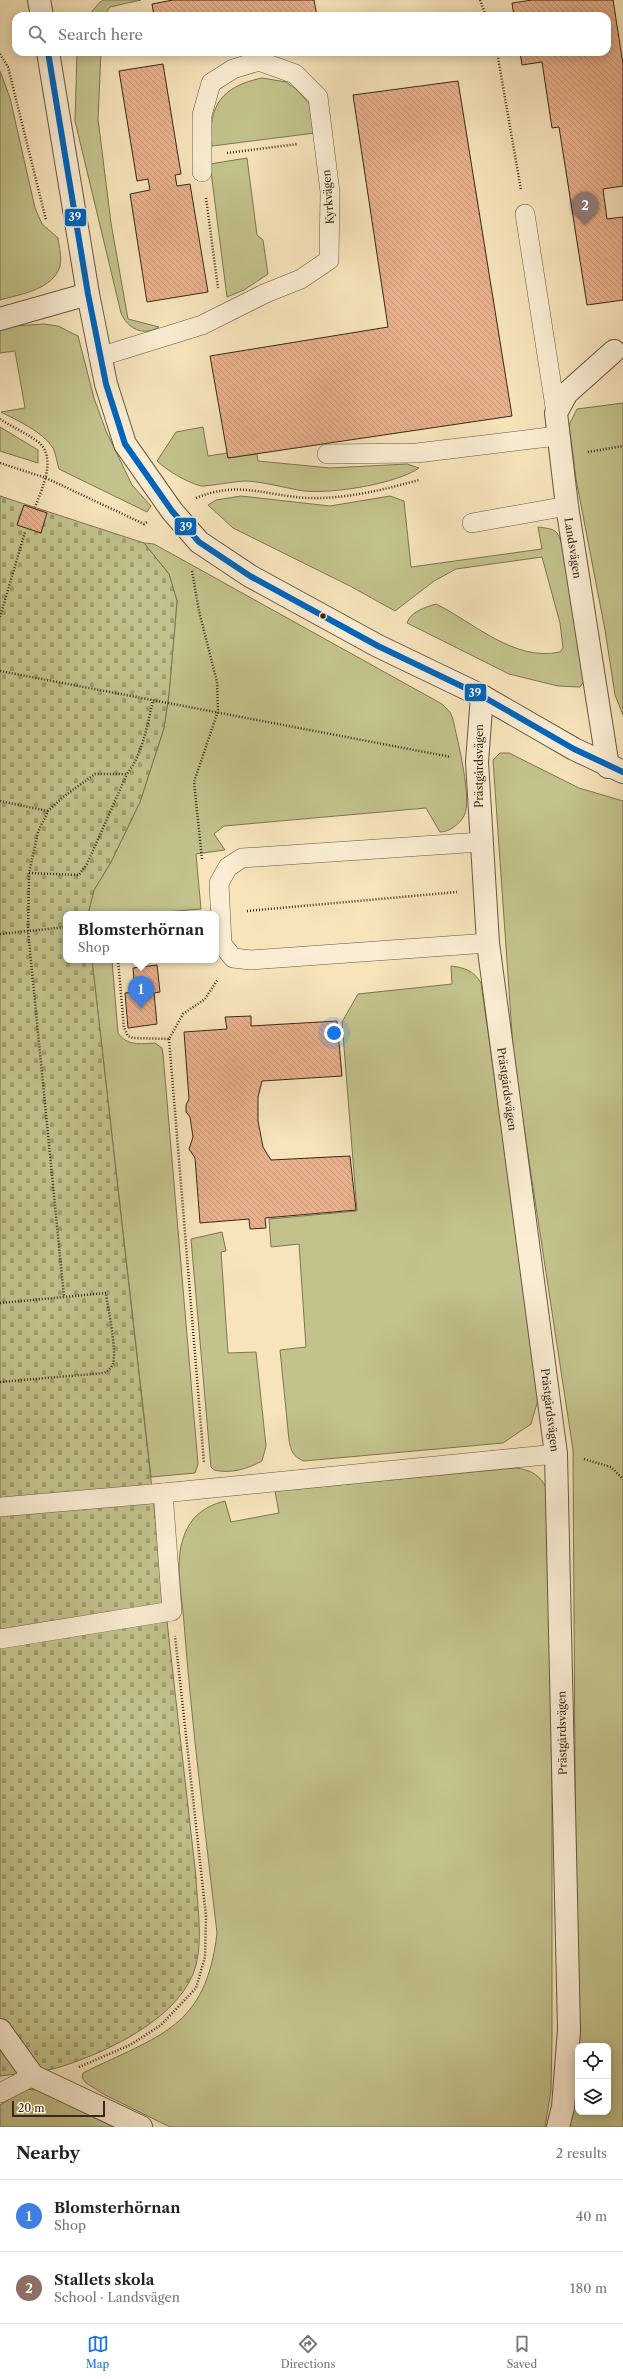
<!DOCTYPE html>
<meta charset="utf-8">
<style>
body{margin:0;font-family:"Libre Caslon Text",serif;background:#f6f6f6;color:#222}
.controls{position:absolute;right:12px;bottom:12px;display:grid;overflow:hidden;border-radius:8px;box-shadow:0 2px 10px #0003}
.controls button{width:36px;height:36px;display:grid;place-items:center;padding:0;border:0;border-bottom:1px solid #e0e0e0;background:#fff;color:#222;font:20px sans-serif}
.scale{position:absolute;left:12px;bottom:10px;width:93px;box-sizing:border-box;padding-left:4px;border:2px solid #362918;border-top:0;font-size:11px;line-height:14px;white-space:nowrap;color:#362918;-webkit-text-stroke:3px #faedd3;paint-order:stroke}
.you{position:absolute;left:334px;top:1033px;width:14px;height:14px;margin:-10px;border:3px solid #fff;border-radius:50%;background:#1a73e8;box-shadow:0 0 0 6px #1a73e833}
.badge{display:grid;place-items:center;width:26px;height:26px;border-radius:50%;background:#1a73e8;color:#fff;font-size:13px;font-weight:700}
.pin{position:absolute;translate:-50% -33px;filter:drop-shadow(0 1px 2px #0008)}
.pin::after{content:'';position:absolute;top:21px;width:14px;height:12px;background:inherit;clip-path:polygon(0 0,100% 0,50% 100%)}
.popup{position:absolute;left:63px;top:911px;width:156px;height:52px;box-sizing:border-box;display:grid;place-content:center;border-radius:8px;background:#fff;filter:drop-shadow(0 1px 3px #0005);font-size:13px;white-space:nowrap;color:#767676}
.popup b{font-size:15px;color:#222}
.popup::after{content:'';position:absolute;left:50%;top:100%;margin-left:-8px;border:8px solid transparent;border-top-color:#fff}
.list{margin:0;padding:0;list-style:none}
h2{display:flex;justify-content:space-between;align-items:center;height:52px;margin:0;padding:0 16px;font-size:17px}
h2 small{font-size:13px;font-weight:400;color:#767676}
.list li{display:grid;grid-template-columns:26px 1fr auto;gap:12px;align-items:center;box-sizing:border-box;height:72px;padding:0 16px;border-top:1px solid #e0e0e0}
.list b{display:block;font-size:15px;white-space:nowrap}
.list p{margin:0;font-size:13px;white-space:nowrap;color:#767676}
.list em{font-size:13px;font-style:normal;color:#767676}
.icon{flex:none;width:22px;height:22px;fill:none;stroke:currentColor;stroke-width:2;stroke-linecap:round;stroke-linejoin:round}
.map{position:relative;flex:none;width:623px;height:2127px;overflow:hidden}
.search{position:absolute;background:#fff;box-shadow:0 2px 10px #0003;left:12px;right:12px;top:12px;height:44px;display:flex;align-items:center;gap:10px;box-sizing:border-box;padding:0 14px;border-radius:12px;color:#767676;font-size:15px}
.sheet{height:196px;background:#fff}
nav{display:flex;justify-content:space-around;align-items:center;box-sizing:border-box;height:56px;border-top:1px solid #e0e0e0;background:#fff;font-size:11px;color:#767676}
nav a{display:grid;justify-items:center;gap:2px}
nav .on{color:#1a73e8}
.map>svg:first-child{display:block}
</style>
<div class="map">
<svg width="623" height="2127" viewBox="0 0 623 2127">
<defs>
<pattern id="cemetery-stones" width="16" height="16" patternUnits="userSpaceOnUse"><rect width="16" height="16" fill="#c3c28c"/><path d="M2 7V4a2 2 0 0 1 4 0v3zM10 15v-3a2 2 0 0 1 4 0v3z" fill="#9f9e71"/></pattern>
<pattern id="building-back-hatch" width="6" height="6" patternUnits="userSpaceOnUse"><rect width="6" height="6" fill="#e8b08c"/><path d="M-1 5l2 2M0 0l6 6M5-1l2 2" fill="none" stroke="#c89778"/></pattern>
</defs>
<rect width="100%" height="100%" fill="#f7e4bb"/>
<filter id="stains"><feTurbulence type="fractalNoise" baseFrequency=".005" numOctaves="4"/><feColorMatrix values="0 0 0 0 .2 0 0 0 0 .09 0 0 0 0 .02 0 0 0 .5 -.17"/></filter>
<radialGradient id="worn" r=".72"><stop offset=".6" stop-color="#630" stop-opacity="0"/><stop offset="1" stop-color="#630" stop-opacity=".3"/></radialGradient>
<g fill="#c3c28c" stroke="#7c7652" fill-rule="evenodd">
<polygon points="104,0 141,0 110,7 104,16 88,16 100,2"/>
<path d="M 77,52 L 101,52 L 98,119 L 111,223 L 128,319 L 159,327 C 143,337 127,328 121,313 L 75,121 Z"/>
<path d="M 0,71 L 10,98 L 35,208 L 42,224 L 58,238 C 59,247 62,257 60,266 C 53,290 20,294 0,300 Z"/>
<path d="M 262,78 L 286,82 L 297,90 L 312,107 L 315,133 L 212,146 C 207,105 223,86 262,78 Z"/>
<polygon points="247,158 257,235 263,240 268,274 244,290 227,297 210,164"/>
<path d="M 44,324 L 58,326 L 78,336 L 94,398 L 106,431 L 132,485 L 151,506 L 147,512 L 59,469 C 57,463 56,454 53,448 C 42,431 18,421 1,412 L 25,408 L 15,351 L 0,353 L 0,330 L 15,326 Z"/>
<polygon points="623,403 623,715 615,695 605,630 576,479 569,425 577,409"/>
<polygon points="0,427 38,450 38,463 0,451"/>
<path d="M 203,427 L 208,456 L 227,453 L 228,458 L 257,454 L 258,461 L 330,468 L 407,464 L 419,468 C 396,484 332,494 304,491 C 285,488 265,482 246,481 C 237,481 204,487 201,486 C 186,482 168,471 157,461 L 176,432 Z"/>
<path d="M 241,496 L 330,506 L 390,496 L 404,501 L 411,567 L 542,549 L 538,527 C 544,528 553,528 557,533 C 567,545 581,658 585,680 L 580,687 L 558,686 L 509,674 L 407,623 C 410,612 426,607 436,604 C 473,622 514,662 560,652 L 563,648 L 560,623 L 542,557 L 456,569 L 434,581 L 395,611 L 350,586 L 233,528 L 208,505 L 216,500 Z"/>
<path d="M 144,543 L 154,544 L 442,704 L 450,712 L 453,719 C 457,739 473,800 464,816 C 459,825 449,832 440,832 L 426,808 L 224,826 L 214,834 L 225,850 L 196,854 L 201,909 L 140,914 L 88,914 L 94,890 L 111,862 L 140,802 L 164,728 L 169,694 L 177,601 L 169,574 Z"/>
<path d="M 500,753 L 509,753 L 579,788 L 623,801 L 623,2127 L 567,2127 L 577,2086 L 573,1450 L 514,1062 L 493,760 ZM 578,2046 L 608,2046 L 608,2112 L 578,2112 Z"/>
<path d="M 92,960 L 112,960 L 118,1033 C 127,1046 140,1044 155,1043 L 162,1048 L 163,1054 L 198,1464 L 195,1473 L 151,1477 Z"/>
<path d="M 451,966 C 465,968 473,970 481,983 L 540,1393 L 531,1424 L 503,1443 L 304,1461 C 293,1457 291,1451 289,1440 L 280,1350 L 306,1347 L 299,1244 L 271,1247 L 269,1219 L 357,1211 L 342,1022 L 358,994 L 452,984 Z"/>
<path d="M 222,1232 L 226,1251 L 221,1252 L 228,1353 L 256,1352 L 266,1446 L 262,1461 C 247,1469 231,1474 214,1470 L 211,1467 L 191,1239 Z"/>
<path d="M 515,1468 C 530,1469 542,1476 547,1490 L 552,1594 L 552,2037 L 551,2090 L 545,2127 L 170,2127 L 105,2095 L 86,2083 L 82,2077 L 83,2073 C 159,2035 206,2029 217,1933 C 205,1830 192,1727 184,1623 C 182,1596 174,1562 184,1536 C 191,1516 205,1506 225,1501 L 231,1522 L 279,1513 L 275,1491 Z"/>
<polygon points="26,2089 46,2091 113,2127 0,2127 0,2105"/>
</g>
<path fill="url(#cemetery-stones)" stroke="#7c7652" d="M 0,496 L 144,543 L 169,574 L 177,601 L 169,694 L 164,728 L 140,802 L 111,862 L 94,890 L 88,914 L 66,914 L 66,960 L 92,960 L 196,1877 C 197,1904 203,1938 196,1965 C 183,2016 110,2051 63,2066 C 44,2073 20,2073 0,2076 Z"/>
<g fill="url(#building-back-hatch)" stroke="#362918">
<polygon points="173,0 314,0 317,16 154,16 152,4"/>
<polygon points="532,0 613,0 623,64 623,186 603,189 607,219 623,217 623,300 587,305 559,127 552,128 542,62 522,65 520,52 607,52 607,16 514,16 512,3"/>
<polygon points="163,64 181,174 175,175 177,186 190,184 208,292 147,302 130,194 150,190 148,179 137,181 119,71"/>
<polygon points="458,81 512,416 228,458 210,356 388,327 353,95"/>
<polygon points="24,505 47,513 41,533 17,525"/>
<polygon points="157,965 160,992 154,993 157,1024 128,1028 125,993 135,992 133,968"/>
<polygon points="251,1016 251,1026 337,1021 342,1076 262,1081 258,1097 258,1121 263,1147 271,1160 350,1156 356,1210 265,1218 266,1228 250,1229 249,1219 200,1223 195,1158 189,1149 193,1137 190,1117 186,1112 186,1105 189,1099 184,1032 227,1029 225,1017"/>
</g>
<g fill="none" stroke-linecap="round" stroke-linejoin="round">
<defs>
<g id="lane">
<polyline points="525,214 556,413"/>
<polyline points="99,357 202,325 266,293 301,279 329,260 330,192 318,97 295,74 259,61 233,69 211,83 202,115 202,172"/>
<polyline points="327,454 417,453 557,436"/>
<polyline points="472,523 567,506"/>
<polyline points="481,842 242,858 228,867 219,883 222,944 233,958 251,960 488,943"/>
<polyline points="0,1507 163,1493 556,1454"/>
<polyline points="0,1639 172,1611 163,1493"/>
<polyline points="0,2093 33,2076"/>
</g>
<g id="street">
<polyline points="39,0 42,16"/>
<polyline points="48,52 88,294 106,384 125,444 172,511 199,542 250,576 378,646 482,696 574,749 623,772"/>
<polyline points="0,319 88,294"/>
<polyline points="482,696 477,762 488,943 556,1454 569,2030 563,2107 558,2127"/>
<polyline points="608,767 567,506 556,413 567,393 614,351"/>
<polyline points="0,2030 33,2076 141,2127"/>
</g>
</defs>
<use href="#lane" stroke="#665841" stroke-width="20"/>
<use href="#street" stroke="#665841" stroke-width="24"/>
<g stroke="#362918" stroke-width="2.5" stroke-dasharray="1 2" stroke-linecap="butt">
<polyline points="480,0 486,16"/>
<polyline points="497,52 521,190"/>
<polyline points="0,54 8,67 46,220"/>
<polyline points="227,153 298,144"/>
<polyline points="206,198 218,288"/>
<path d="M 0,419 C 12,427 26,433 37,441 C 58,456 42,489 35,507"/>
<polyline points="588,452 623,446"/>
<polyline points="0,463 46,478 144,524 147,522"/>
<path d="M 196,498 C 239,480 266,496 308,498 C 347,499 382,490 419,480"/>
<polyline points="192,571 199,611 217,682 218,711 194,782 202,859"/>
<polyline points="0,617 25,532"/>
<polyline points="0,671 451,757"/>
<polyline points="0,801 48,811"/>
<polyline points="29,873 79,875 87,864 127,774"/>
<polyline points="247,911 457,892"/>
<polyline points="0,934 66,927"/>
<polyline points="118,960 124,1028 128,1036 133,1038 169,1039 183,1014 205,999 218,979"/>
<polyline points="169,1039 204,1463"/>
<path d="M 0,1303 L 64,1297 L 28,931 L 29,873 L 38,832 L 48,811 L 63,797 L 95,774 L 127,774 C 143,753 147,726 153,700"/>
<path d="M 0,1382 L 104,1373 C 108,1371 111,1368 113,1364 C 117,1350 108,1309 106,1293 L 64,1297"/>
<polyline points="584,1459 611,1467 623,1479"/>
<polyline points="79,2067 130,2045 161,2025 196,1988 205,1957 206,1916 175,1636"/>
</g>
<use href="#lane" stroke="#faedd3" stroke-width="19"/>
<use href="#street" stroke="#faedd3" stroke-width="22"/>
<defs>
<polyline id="bus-1" points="48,52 88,294 106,384 125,444 172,511 199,542 250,576 378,646 482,696 574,749 623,772"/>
</defs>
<use href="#bus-1" stroke="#faedd3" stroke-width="9"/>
<use href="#bus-1" stroke="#0065bd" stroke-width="6"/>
</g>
<circle fill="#362918" stroke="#faedd3" stroke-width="1.5" cx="323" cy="616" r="3.5"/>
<g text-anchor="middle" stroke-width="3" stroke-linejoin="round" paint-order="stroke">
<g font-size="11" fill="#362918" stroke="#faedd3">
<text transform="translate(328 197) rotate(-94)" y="4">Kyrkvägen</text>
<text transform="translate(573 548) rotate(81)" y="4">Landsvägen</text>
<text transform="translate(479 766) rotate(-90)" y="4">Prästgårdsvägen</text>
<text transform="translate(507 1089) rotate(82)" y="4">Prästgårdsvägen</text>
<text transform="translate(550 1410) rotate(83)" y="4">Prästgårdsvägen</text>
<text transform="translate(562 1733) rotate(-91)" y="4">Prästgårdsvägen</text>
</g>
</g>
<g stroke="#faedd3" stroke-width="1.5">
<rect x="64" y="208" width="23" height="19" rx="4" fill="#0065bd"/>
<rect x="174" y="517" width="23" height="19" rx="4" fill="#0065bd"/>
<rect x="464" y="683" width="23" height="19" rx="4" fill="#0065bd"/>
</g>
<g font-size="11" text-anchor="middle" font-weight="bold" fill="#fff">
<text x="75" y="221">39</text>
<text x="186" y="531">39</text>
<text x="475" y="697">39</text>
</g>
<rect width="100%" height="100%" filter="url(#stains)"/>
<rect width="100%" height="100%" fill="url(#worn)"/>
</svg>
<div class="controls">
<button><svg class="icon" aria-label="locate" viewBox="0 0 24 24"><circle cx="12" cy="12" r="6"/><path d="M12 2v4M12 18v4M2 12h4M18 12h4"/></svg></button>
<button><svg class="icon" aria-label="layers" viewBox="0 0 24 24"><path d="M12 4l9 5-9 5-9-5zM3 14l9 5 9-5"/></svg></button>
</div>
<div class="scale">20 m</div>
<div class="you"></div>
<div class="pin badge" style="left:141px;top:1009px;background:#3f7fe0">1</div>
<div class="popup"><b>Blomsterhörnan</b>Shop</div>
<div class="pin badge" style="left:585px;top:225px;background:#8d6e63">2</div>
<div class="search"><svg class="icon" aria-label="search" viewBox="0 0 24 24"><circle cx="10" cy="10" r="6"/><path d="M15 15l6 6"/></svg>Search here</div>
</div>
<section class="sheet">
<h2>Nearby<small>2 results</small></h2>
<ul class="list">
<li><span class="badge" style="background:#3f7fe0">1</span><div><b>Blomsterhörnan</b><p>Shop</p></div><em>40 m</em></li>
<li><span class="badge" style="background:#8d6e63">2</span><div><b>Stallets skola</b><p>School · Landsvägen</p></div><em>180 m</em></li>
</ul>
</section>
<nav>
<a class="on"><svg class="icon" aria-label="map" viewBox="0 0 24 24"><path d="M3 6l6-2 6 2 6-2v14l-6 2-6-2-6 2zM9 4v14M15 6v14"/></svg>Map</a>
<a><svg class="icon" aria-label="directions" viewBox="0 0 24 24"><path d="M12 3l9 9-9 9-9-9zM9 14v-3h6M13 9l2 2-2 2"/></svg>Directions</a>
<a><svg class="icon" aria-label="saved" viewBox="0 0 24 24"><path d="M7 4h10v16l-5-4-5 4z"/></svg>Saved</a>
</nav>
